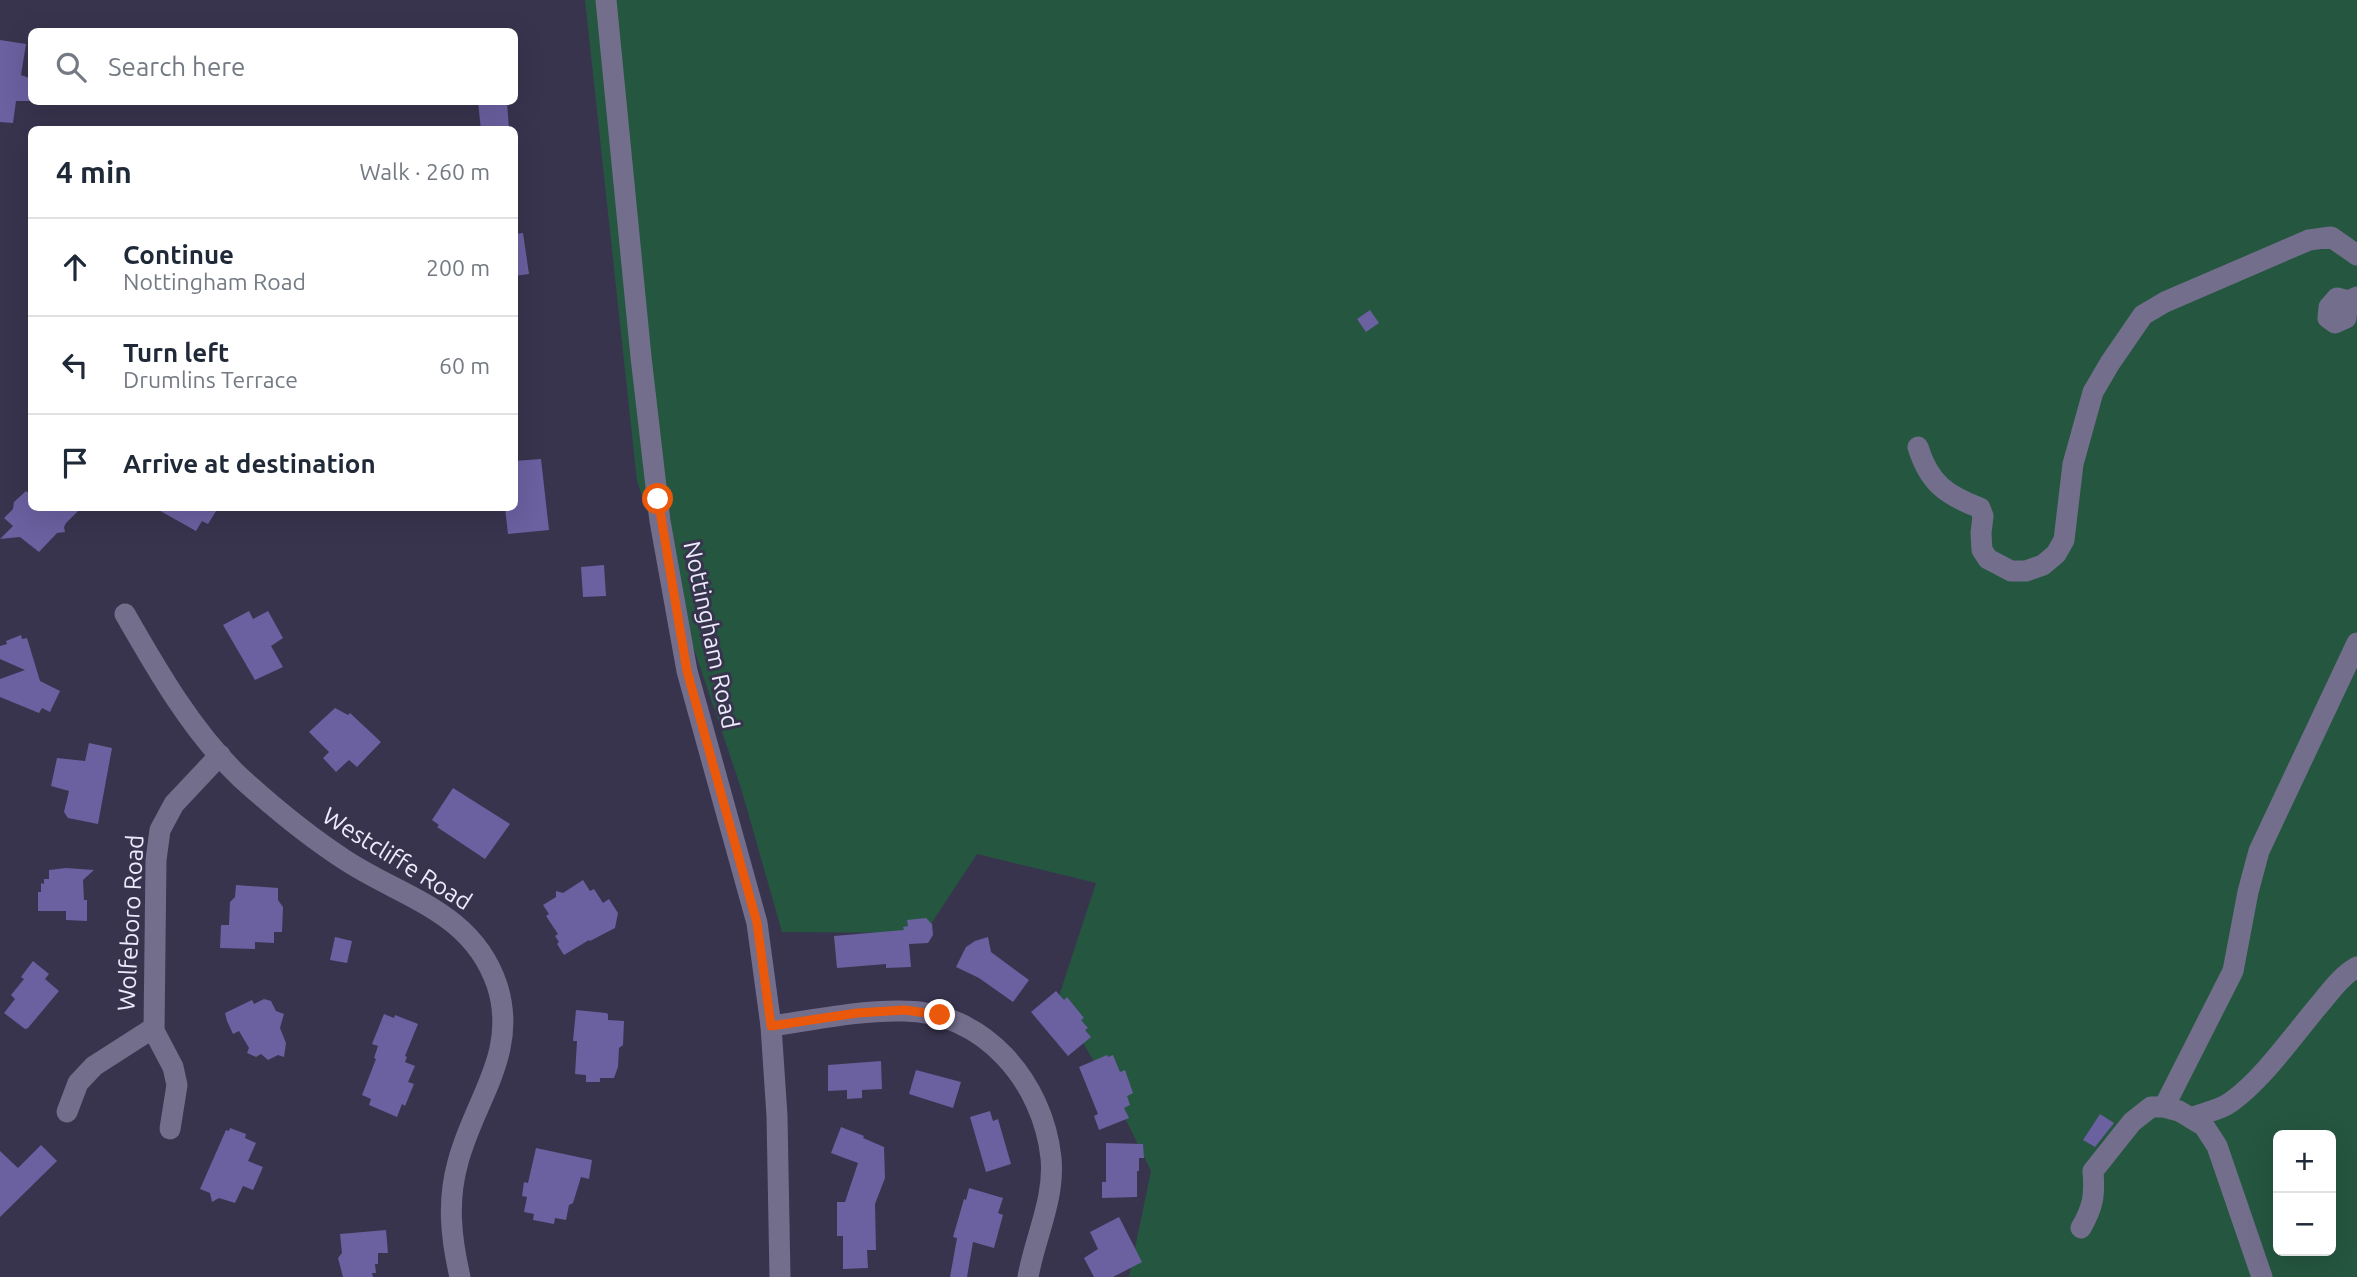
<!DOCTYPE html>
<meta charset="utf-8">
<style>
body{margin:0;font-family:Ubuntu,sans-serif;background:#f6f6f7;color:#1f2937}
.controls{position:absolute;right:21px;bottom:21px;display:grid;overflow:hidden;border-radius:10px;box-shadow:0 7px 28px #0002}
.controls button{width:63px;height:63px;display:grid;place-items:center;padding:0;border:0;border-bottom:2px solid #e0e1e3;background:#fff;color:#1f2937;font:35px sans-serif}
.stop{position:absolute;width:21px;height:21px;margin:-16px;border:5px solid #ea580c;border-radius:50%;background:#fff}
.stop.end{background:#ea580c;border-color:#fff;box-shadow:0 2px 7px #0008}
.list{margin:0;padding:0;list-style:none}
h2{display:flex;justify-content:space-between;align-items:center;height:91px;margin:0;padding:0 28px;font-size:30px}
h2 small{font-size:23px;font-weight:400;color:#747a83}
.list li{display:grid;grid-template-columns:46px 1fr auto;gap:21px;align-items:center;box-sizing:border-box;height:98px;padding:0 28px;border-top:2px solid #e0e1e3}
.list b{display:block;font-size:26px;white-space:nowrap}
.list p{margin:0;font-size:23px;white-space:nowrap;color:#747a83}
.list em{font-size:23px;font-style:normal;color:#747a83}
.icon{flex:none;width:38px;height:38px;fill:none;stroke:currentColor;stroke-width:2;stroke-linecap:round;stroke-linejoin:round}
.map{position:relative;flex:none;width:2357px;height:1277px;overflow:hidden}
.search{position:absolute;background:#fff;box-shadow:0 7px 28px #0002;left:28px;top:28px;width:490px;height:77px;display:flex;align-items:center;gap:18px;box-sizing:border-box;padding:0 24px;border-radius:10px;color:#747a83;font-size:26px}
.panel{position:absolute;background:#fff;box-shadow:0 7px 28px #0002;left:28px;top:126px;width:490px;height:385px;border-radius:10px}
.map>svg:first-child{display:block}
</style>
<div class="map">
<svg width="2357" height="1277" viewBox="0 0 2357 1277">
<rect width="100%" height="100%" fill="#38344e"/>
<path fill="#255640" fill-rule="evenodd" d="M 585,0 L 2357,0 L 2357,1277 L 1129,1277 L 1151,1171 L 1117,1102 L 1058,999 L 1096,883 L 977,854 L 925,933 L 782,932 L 741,788 L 637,481 ZM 2278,1135 L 2331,1135 L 2331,1251 L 2278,1251 Z"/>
<g fill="#6b60a0">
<polygon points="0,40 26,44 21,75 32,79 32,101 16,101 13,123 0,122"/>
<polygon points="478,102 507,102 509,130 481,130"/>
<polygon points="523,233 529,274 514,276 514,234"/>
<polygon points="1370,310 1379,323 1366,332 1357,319"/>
<polygon points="541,459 549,530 508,534 505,508 514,508 514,497 517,497 514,461"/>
<polygon points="26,491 32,496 32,508 81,508 66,523 64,527 65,532 57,533 39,552 20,537 0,539 13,526 4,518 13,509 14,502"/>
<polygon points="155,508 218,508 208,524 202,521 196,531"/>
<polygon points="604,565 606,596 583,597 581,567"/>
<polygon points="249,611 253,619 268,611 283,638 271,646 283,667 255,680 223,625"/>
<polygon points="21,635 22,639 27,638 40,681 60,691 50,712 42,708 39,713 0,697 0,679 25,670 0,659 0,646 7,644 6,641"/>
<polygon points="335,708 348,715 350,713 381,742 357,767 349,760 336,772 323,758 329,752 309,732"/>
<polygon points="89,743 112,748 98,824 68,818 64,812 69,791 51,786 57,758 85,761"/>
<polygon points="453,788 510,824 485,859 437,827 439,825 432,820"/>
<polygon points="66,868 94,870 83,880 84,900 87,900 87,921 66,920 66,911 38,911 38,892 41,892 41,883 44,884 44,879 49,879 49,870"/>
<polygon points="583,880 590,891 594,889 603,903 609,899 618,913 615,928 590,941 589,940 564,955 557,944 559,942 555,936 558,934 546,916 549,914 543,905 556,897 556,891 563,893"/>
<polygon points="236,885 278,888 278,900 283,907 282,932 274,932 274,943 255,942 255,949 220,948 221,925 229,925 230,902 235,897"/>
<polygon points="926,918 932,924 933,935 928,943 909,944 911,967 886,968 886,964 837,968 834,936 904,930 903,927 908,926 907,920"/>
<polygon points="335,937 352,941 347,963 330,960"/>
<polygon points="988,937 991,952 1029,980 1013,1002 979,978 956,967 966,947 975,941"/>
<polygon points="33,961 49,974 45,979 59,991 28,1028 25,1029 4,1013 15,999 11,995 24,979 21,977"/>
<polygon points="1056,991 1064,1000 1067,997 1084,1018 1081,1020 1088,1028 1085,1030 1091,1037 1068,1056 1031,1012"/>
<polygon points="264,999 271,1001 276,1011 284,1014 280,1028 286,1043 284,1057 278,1055 268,1060 261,1054 256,1057 247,1053 249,1048 239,1031 233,1034 227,1021 225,1013 252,1000 254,1004"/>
<polygon points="576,1010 606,1013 608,1014 608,1020 624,1021 623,1045 619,1048 618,1067 614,1078 600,1078 600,1082 586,1082 586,1075 575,1074 577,1041 573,1041"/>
<polygon points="384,1014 394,1018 395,1015 418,1024 405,1056 407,1057 405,1062 415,1066 408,1082 414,1084 405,1106 402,1104 397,1117 369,1105 371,1099 362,1095 376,1059 374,1058 378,1046 372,1044"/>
<polygon points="1107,1055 1108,1057 1113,1055 1120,1072 1125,1070 1133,1093 1127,1096 1130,1105 1124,1108 1129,1118 1099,1130 1094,1116 1098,1114 1079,1067"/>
<polygon points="881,1061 882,1089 862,1090 862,1098 847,1099 847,1090 828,1091 828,1065"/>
<polygon points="916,1070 961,1082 953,1108 909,1094"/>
<polygon points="990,1111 993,1121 998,1119 1011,1164 986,1172 970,1117"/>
<polygon points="2100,1114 2114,1123 2095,1147 2083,1140"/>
<polygon points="841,1127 864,1136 863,1138 884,1147 885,1178 875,1204 876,1250 867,1250 868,1268 843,1269 843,1236 837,1236 837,1202 845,1202 858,1163 831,1153"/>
<polygon points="230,1128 246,1134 245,1138 256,1143 248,1161 263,1167 253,1190 243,1186 235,1203 219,1198 212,1202 210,1193 200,1189 226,1130 229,1131"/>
<polygon points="1106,1143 1143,1144 1144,1158 1139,1158 1139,1171 1137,1171 1137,1197 1102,1198 1102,1182 1106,1182"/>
<polygon points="41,1145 57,1161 0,1217 0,1151 18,1168"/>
<polygon points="536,1148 592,1160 589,1179 581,1177 573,1203 569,1205 566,1220 555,1218 554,1224 533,1220 534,1214 524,1212 527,1197 522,1196 524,1182 528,1183"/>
<polygon points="969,1188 1003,1198 998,1213 1003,1215 994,1248 973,1242 967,1277 950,1277 957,1238 953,1237 964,1199 966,1200"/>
<polygon points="1119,1217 1142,1262 1113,1277 1094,1277 1084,1258 1098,1249 1090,1232"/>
<polygon points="386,1230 388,1253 378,1253 378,1264 375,1264 376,1273 372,1273 373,1277 343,1277 338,1258 342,1253 340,1234"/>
</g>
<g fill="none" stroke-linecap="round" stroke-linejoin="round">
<g stroke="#726e8c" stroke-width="21">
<polyline points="606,0 641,357 660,521 687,671 757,923 771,1026 777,1116 780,1277"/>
<polyline points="2348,301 2346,318 2335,323 2328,318 2329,307 2337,298 2348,301 2357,297"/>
<path d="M 1918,447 C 1929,483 1946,495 1980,508 L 1983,516 L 1981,533 L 1982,550 L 1988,559 L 2011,571 L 2026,571 L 2043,565 L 2056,554 L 2064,540 L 2073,464 L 2093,392 L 2110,363 L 2143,315 L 2165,302 L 2309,240 L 2331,237 L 2357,255"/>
<path d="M 125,614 C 157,670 193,733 241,778 C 274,808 308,836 345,860 C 403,898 472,911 497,985 C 519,1053 474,1100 458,1162 C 447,1201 451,1238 460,1277"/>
<path d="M 771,1026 C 815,1020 859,1010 903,1011 C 983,1011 1043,1081 1051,1158 C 1055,1199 1035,1237 1028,1277"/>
<polyline points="154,1031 156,860 160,830 174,804 220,755"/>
<polyline points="2164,1107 2233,971 2248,892 2259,851 2357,643"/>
<polyline points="67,1112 78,1083 94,1066 147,1032 154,1031 173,1067 177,1085 170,1129"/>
<path d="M 2191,1118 C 2204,1112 2219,1111 2231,1102 C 2264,1078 2292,1037 2319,1005 C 2330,992 2341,976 2357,967"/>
<path d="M 2081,1228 C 2093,1207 2095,1196 2093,1171 L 2132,1122 L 2151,1107 L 2164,1107 L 2179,1111 L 2191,1118 L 2204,1126 L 2217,1146 L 2262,1277"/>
</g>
</g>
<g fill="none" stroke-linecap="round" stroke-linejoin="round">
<polyline stroke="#ea580c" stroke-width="9" points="658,499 687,671 757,923 771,1026 857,1013 905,1010 940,1015"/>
</g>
<g text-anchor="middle" stroke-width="6" stroke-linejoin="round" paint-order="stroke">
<g font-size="24" fill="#ecebfc" stroke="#38344e">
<text transform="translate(711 635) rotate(78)" y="8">Nottingham Road</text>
<text transform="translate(397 859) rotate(32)" y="8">Westcliffe Road</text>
<text transform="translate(131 923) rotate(-87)" y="8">Wolfeboro Road</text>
</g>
</g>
</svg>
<div class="controls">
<button>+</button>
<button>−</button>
</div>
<div class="stop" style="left:658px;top:499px"></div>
<div class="stop end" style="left:940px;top:1015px"></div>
<div class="search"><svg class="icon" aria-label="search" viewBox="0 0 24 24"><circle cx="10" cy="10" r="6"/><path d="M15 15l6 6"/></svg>Search here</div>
<section class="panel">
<h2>4 min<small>Walk · 260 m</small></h2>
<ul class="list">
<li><svg class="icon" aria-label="ahead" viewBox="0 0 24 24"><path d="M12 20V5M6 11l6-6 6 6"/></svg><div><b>Continue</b><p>Nottingham Road</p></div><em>200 m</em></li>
<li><svg class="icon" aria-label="left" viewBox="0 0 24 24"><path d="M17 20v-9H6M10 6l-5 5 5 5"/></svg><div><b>Turn left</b><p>Drumlins Terrace</p></div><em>60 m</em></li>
<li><svg class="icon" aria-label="arrive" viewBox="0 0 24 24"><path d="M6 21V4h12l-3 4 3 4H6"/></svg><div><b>Arrive at destination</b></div></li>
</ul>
</section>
</div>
